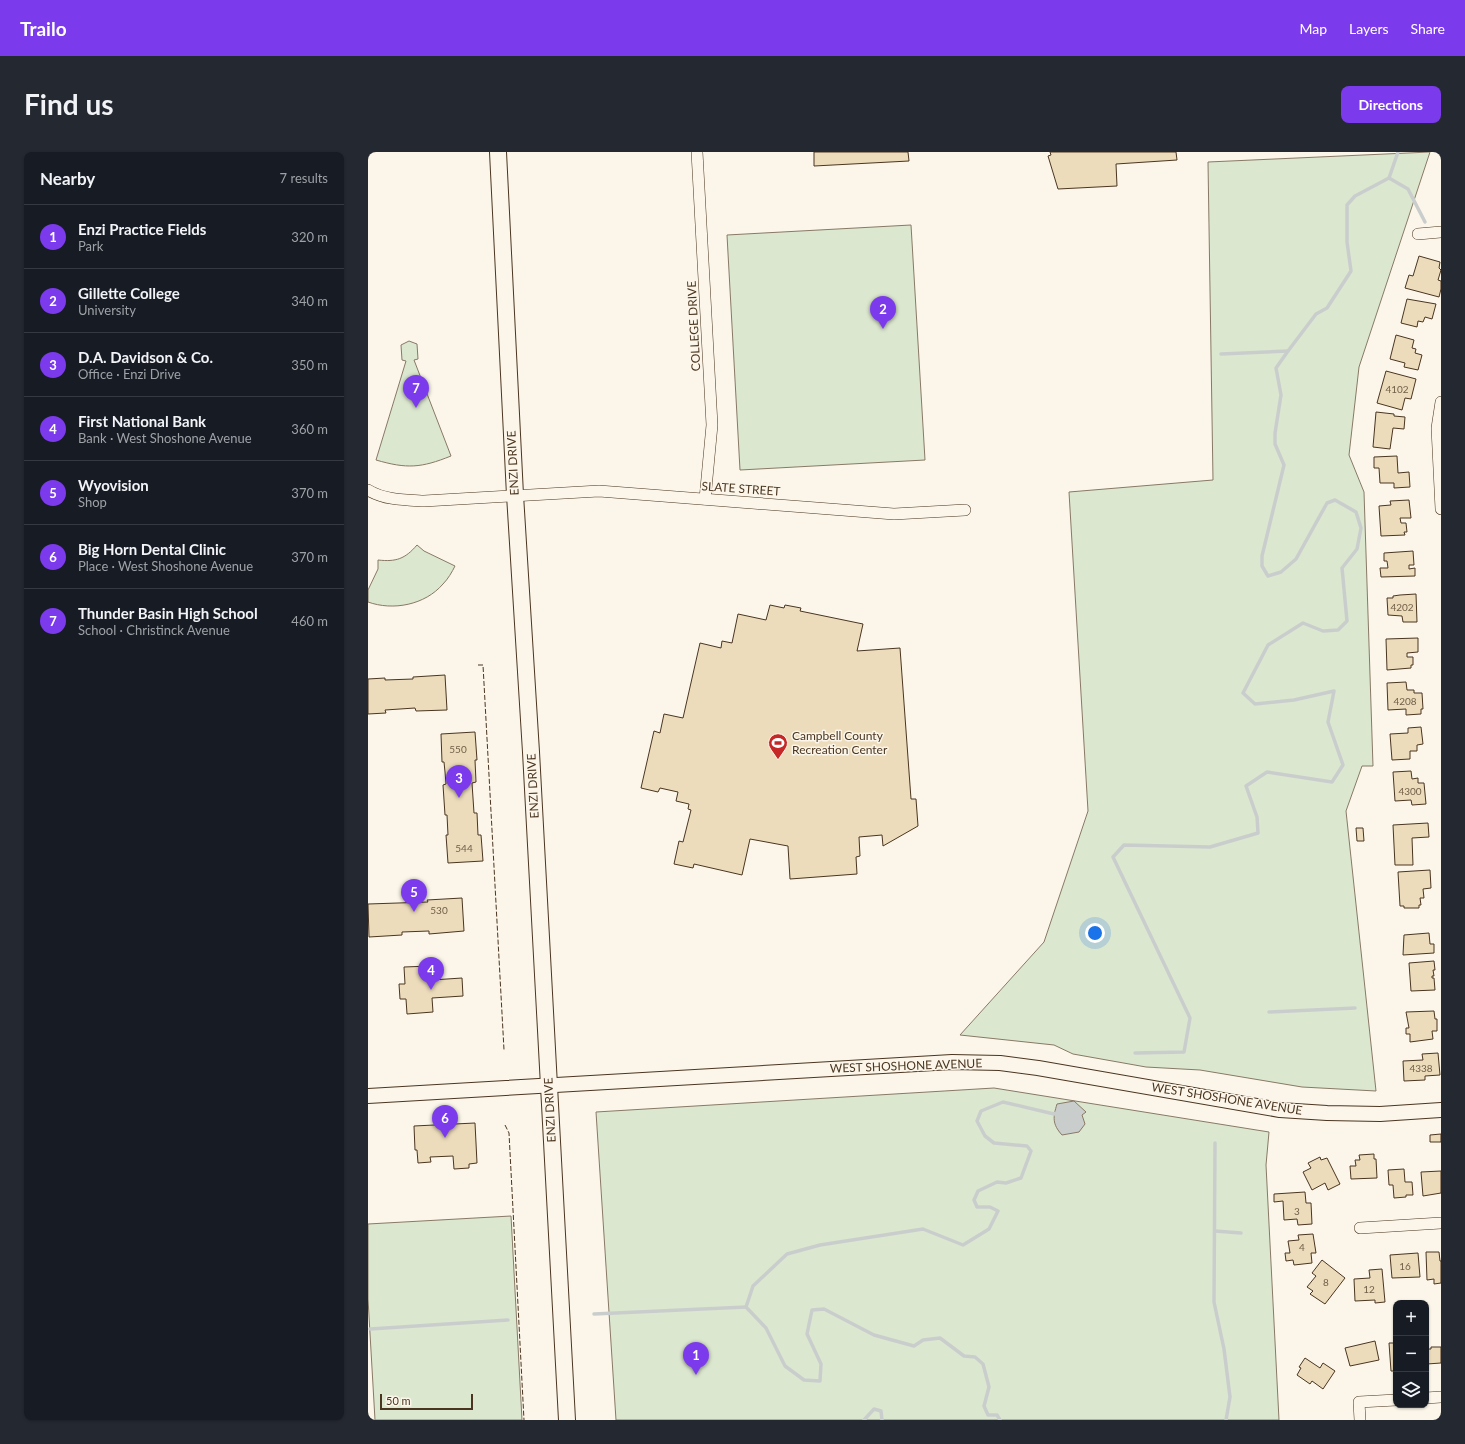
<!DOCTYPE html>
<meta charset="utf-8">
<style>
body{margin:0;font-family:Lato,sans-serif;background:#242831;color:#f1f3f6}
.controls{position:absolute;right:12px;bottom:12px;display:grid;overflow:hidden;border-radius:8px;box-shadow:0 1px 3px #0004}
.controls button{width:36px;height:36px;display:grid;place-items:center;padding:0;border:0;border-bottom:1px solid #363941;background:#171b24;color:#f1f3f6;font:20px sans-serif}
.scale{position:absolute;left:12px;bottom:10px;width:93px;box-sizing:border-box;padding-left:4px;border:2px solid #4a3520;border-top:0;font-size:11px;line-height:14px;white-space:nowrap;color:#4a3520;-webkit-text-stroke:3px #fbf6e9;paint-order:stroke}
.you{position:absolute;left:727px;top:781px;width:14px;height:14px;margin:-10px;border:3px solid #fff;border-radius:50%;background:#1a73e8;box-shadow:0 0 0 6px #1a73e833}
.badge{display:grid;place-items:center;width:26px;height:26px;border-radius:50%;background:#7c3aed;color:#fff;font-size:13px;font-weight:700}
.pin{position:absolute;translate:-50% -33px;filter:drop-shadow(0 1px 2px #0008)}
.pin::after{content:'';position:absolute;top:21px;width:14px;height:12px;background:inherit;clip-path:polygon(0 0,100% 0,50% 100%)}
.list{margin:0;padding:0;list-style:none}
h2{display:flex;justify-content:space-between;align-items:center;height:52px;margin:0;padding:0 16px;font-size:17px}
h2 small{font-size:13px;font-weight:400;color:#9ea1a6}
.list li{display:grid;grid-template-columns:26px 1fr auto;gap:12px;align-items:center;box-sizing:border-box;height:64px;padding:0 16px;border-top:1px solid #363941}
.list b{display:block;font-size:15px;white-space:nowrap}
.list p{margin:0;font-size:13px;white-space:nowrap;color:#9ea1a6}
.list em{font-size:13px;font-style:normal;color:#9ea1a6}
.icon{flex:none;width:22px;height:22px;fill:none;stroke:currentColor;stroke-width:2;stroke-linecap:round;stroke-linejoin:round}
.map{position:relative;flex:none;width:1073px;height:1268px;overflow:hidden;border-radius:8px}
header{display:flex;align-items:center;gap:24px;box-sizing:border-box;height:56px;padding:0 20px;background:#7c3aed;color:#fff}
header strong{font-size:19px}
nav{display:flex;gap:22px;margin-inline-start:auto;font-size:14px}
.intro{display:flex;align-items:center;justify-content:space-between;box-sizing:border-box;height:96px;padding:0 24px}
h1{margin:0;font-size:28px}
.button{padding:10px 18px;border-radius:8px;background:#7c3aed;color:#fff;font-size:14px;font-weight:700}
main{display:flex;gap:24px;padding:0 24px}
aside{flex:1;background:#171b24;border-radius:8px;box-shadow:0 1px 3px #0004}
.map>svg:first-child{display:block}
</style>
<header>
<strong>Trailo</strong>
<nav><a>Map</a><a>Layers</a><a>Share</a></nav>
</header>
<div class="intro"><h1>Find us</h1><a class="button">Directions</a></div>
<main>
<aside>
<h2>Nearby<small>7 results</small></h2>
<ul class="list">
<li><span class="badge">1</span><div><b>Enzi Practice Fields</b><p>Park</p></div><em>320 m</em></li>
<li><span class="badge">2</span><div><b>Gillette College</b><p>University</p></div><em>340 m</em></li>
<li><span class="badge">3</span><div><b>D.A. Davidson &amp; Co.</b><p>Office · Enzi Drive</p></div><em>350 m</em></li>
<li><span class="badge">4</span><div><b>First National Bank</b><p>Bank · West Shoshone Avenue</p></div><em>360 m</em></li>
<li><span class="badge">5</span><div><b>Wyovision</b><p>Shop</p></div><em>370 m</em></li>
<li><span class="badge">6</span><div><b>Big Horn Dental Clinic</b><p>Place · West Shoshone Avenue</p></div><em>370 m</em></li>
<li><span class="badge">7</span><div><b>Thunder Basin High School</b><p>School · Christinck Avenue</p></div><em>460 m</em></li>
</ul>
</aside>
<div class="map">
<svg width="1073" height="1268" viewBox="0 0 1073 1268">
<rect width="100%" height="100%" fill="#fbf6e9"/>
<g fill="#dce7d0" stroke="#887966">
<polygon points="1062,0 991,215 981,303 996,340 1005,614 994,614 978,659 1008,939 934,935 832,918 778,915 705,902 686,893 592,883 676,790 720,659 701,340 845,328 840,10"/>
<polygon points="543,73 557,308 372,318 359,83"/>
<path d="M 41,189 L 49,192 L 50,207 L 46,208 L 83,304 C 53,316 39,317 8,308 L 38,209 L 34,208 L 33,193 Z"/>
<path d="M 49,393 L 56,399 L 87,414 C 84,420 80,427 75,432 C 57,453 25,459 0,450 L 0,438 L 10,417 L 10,408 C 28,410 37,407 49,393 Z"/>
<polygon points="626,936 901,980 898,1013 911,1268 248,1268 228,960"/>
<polygon points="143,1064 154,1268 7,1268 0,1147 0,1072"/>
</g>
<path fill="#c9cecd" stroke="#887966" d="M 706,949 L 718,960 L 714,963 L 717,972 L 711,980 L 694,983 C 684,972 685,965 689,952 Z"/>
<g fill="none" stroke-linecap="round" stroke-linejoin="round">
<g stroke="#c9cecd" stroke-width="3.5">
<polyline points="1021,26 1040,37 1057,70"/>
<polyline points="853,202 920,199"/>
<polyline points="901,860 987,856"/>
<polyline points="767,901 816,900 822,866 745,705 756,693 842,695 890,681 889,665 878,634 899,620 964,630 975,613 960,570 966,539 926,548 887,552 875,541 900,493 935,471 955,479 970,478 979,469 974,416 989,397 993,376 988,360 967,348 959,351 928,407 913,420 900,424 894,414 894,404 916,313 907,292 907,281 913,243 908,216 920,199 948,162 959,156 983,119 979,90 979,53 987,44 1021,26 1030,0"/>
<polyline points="847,991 846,1150 856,1197 862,1245 858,1268"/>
<polyline points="847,1079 873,1081"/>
<polyline points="226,1162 378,1155"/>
<polyline points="2,1177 140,1168"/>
<polyline points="496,1268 506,1257 513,1259 514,1268"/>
<polyline points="632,1268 629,1263 620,1263 616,1254 621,1235 615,1212 607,1205 596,1204 572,1186 555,1188 546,1194 506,1183 456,1157 444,1158 439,1182 453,1212 452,1229 436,1228 417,1214 398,1176 378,1155 385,1134 419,1102 452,1093 555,1077 595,1093 621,1077 630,1059 622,1055 609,1055 606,1048 610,1039 629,1030 638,1031 653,1026 663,999 659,994 626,991 617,984 609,969 613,959 635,950 686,962 689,961"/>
</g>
</g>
<g fill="#ecdcbc" stroke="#4a3520">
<polygon points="446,0 540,0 541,9 446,14"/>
<polygon points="682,0 808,0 809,8 748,12 749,34 690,37 680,4 683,3"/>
<polygon points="1051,104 1072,110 1071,116 1073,118 1070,128 1073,129 1073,137 1071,145 1037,136 1041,123 1045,124"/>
<polygon points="1039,147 1068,152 1064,167 1057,165 1055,170 1050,169 1049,175 1033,171"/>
<polygon points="1028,183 1046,188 1044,196 1048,197 1047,201 1054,203 1050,218 1036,215 1037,211 1022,207"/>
<polygon points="1018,219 1048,227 1043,247 1037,246 1034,258 1009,251"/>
<polygon points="1008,260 1026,262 1026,264 1037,265 1036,277 1025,276 1022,297 1005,295"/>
<polygon points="1029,304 1030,321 1041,320 1042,335 1026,336 1026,331 1012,331 1011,316 1006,316 1006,305"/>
<polygon points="1041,348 1043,366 1032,366 1033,371 1038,371 1039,380 1036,380 1037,383 1013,384 1011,354 1023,353 1022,349"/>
<polygon points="1045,399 1046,413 1041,413 1041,417 1047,416 1047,424 1013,425 1012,416 1020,416 1019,409 1016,409 1016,401"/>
<polygon points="1048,442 1049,470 1035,470 1034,464 1020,463 1019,446 1025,446 1025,444 1032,443"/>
<polygon points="402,453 416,456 417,453 433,456 432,459 495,472 489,499 532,496 543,647 548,647 550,674 515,694 514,683 491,685 492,704 488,705 489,722 422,727 420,694 382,687 374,723 326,712 325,716 306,712 311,689 315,690 323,658 320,657 321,652 308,649 310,640 292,636 290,640 273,636 286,579 292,581 296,562 315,566 332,491 353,496 354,489 364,491 370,462 398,468"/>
<polygon points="1050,486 1050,500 1039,501 1039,505 1045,505 1045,513 1043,513 1043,516 1019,518 1018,487"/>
<polygon points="77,523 79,558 48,559 47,556 17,558 18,561 0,562 0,527 17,526 17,528 45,527 45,525"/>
<polygon points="1038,530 1039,538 1046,538 1046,541 1054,541 1055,557 1053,557 1053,562 1038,563 1038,557 1020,558 1019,531"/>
<polygon points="1053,575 1055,592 1049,593 1049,599 1042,599 1042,607 1024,608 1022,582 1040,581 1040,576"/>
<polygon points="107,580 109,608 107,608 108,630 104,631 106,661 109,661 110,683 113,683 115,709 80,711 78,683 80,683 79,663 77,663 75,633 78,632 77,620 76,610 74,610 73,582"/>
<polygon points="1043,619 1044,627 1050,626 1050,631 1056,631 1058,652 1044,653 1043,648 1027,649 1025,620"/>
<polygon points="1060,671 1061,685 1044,686 1045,713 1027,713 1025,673"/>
<polygon points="988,676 995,676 996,689 989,689"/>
<polygon points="1062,718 1063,736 1055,737 1056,746 1052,746 1053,753 1051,753 1051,756 1036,756 1036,754 1032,754 1030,720"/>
<polygon points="94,746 96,779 61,782 61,779 34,780 34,783 1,785 0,752 60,750 59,748"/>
<polygon points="1061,781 1062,792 1066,792 1066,801 1035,803 1036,783"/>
<polygon points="1066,809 1067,818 1065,818 1066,824 1064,824 1064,826 1066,826 1067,838 1043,839 1041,811"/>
<polygon points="63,814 64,828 94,826 95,844 64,846 65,860 39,862 38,847 32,847 31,832 37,832 36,815"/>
<polygon points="1066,859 1067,867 1069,867 1069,879 1064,879 1065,887 1042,890 1042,882 1038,882 1038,876 1041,876 1038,860"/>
<polygon points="1070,901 1072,923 1057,924 1057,928 1036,929 1035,909 1055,908 1054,902"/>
<polygon points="107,971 109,1011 101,1012 101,1016 86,1017 85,1004 62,1005 63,1010 50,1011 49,998 47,998 46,974"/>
<polygon points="1073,982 1073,990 1062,990 1062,983"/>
<polygon points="1006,1002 1006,1007 1008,1007 1009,1026 983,1027 982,1014 988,1014 987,1008 992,1008 991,1003"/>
<polygon points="952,1005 953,1008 959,1006 972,1032 960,1038 957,1031 944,1038 935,1020 943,1016 940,1011"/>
<polygon points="1036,1017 1037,1030 1044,1030 1045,1043 1038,1043 1038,1045 1026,1046 1025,1033 1021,1033 1020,1018"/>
<polygon points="1073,1019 1073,1041 1055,1044 1053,1020"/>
<polygon points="937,1040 938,1051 943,1051 944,1072 930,1073 929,1067 916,1068 915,1049 906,1050 906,1042"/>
<polygon points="945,1082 948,1101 943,1101 944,1111 926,1113 925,1108 918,1109 917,1101 922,1101 920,1089 931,1088 930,1083"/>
<polygon points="1058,1100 1071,1100 1072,1109 1073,1109 1073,1131 1066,1132 1066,1127 1059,1128"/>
<polygon points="1050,1101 1052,1125 1024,1126 1022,1103"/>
<polygon points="954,1108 977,1126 957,1152 942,1142 945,1139 939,1135 948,1124 944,1121"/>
<polygon points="1014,1117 1017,1150 1007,1151 1007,1148 987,1149 986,1127 1002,1126 1001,1118"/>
<polygon points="1007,1189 1011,1208 982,1214 977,1196"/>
<polygon points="1021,1191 1028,1191 1028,1219 1023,1219"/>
<polygon points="1063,1195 1073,1195 1073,1211 1059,1212 1059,1197 1063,1197"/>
<polygon points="937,1206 952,1216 955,1211 967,1219 955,1237 944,1229 942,1232 929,1223 933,1216 931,1215"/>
</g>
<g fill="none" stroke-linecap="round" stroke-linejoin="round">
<defs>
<g id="minor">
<polyline points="329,0 344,273 337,347"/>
<polyline points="1050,82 1073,80"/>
<polyline points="1073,250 1069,276 1073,357"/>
<path d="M 0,338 C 16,348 37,348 56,349 L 231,339 L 526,362 L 597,358"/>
<polyline points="992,1076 1073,1071"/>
<polyline points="1058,1246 1073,1245"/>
<polyline points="992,1268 991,1250 1028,1248"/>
</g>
<polyline id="tertiary" points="0,944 584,910 632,911 670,916 912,958 959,961 1012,962 1073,958"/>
<polyline id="secondary" points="130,0 147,343 163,600 199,1268"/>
</defs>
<use href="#minor" stroke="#4a3520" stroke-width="12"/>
<use href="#tertiary" stroke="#4a3520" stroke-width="16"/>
<use href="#secondary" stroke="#4a3520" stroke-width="18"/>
<use href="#minor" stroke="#fbf6e9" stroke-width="11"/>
<use href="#tertiary" stroke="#fbf6e9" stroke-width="14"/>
<use href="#secondary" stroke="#fbf6e9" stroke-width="16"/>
<g stroke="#4a3520" stroke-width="1" stroke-dasharray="5 2" stroke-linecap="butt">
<polyline points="110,513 115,513 136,898"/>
<polyline points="137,973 141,981 156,1268"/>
</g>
</g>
<defs>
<symbol id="stadium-pin" viewBox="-11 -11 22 30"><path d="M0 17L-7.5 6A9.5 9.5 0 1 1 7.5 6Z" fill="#c62828" stroke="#fbf6e9"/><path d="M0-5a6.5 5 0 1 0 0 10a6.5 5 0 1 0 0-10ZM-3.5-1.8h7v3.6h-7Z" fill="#fff"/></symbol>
</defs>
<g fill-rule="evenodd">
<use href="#stadium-pin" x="399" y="580" width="22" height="30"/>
</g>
<g text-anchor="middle" stroke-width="3" stroke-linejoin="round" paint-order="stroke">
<g font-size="10" fill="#725f47">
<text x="1029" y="241">4102</text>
<text x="1034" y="459">4202</text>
<text x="1037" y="553">4208</text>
<text x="90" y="601">550</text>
<text x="1042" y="643">4300</text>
<text x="96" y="700">544</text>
<text x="71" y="762">530</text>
<text x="1053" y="920">4338</text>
<text x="929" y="1063">3</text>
<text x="934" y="1099">4</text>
<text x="1037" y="1118">16</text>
<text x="958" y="1134">8</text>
<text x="1001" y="1141">12</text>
</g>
<g font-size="12" fill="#4a3520" stroke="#fbf6e9">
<text transform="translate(326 174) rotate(-93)" y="4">COLLEGE DRIVE</text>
<text transform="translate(145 311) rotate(-93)" y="4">ENZI DRIVE</text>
<text transform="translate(373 337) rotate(4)" y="4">SLATE STREET</text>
<text transform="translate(165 634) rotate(-93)" y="4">ENZI DRIVE</text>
<text transform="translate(538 914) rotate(-2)" y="4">WEST SHOSHONE AVENUE</text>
<text transform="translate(859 947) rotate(9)" y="4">WEST SHOSHONE AVENUE</text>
<text transform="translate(182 958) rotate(-93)" y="4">ENZI DRIVE</text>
</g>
<g font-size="12" fill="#4a3520" stroke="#fbf6e9" text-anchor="start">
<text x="424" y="588">Campbell County<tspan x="424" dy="14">Recreation Center</tspan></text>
</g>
</g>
</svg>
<div class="controls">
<button>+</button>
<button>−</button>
<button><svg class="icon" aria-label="layers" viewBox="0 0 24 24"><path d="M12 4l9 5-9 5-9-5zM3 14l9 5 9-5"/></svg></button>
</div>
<div class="scale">50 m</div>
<div class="you"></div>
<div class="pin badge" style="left:328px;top:1223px">1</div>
<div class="pin badge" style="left:515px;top:177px">2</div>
<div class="pin badge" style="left:91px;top:646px">3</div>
<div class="pin badge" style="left:63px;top:838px">4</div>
<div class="pin badge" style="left:46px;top:760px">5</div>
<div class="pin badge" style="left:77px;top:986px">6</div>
<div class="pin badge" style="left:48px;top:256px">7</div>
</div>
</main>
